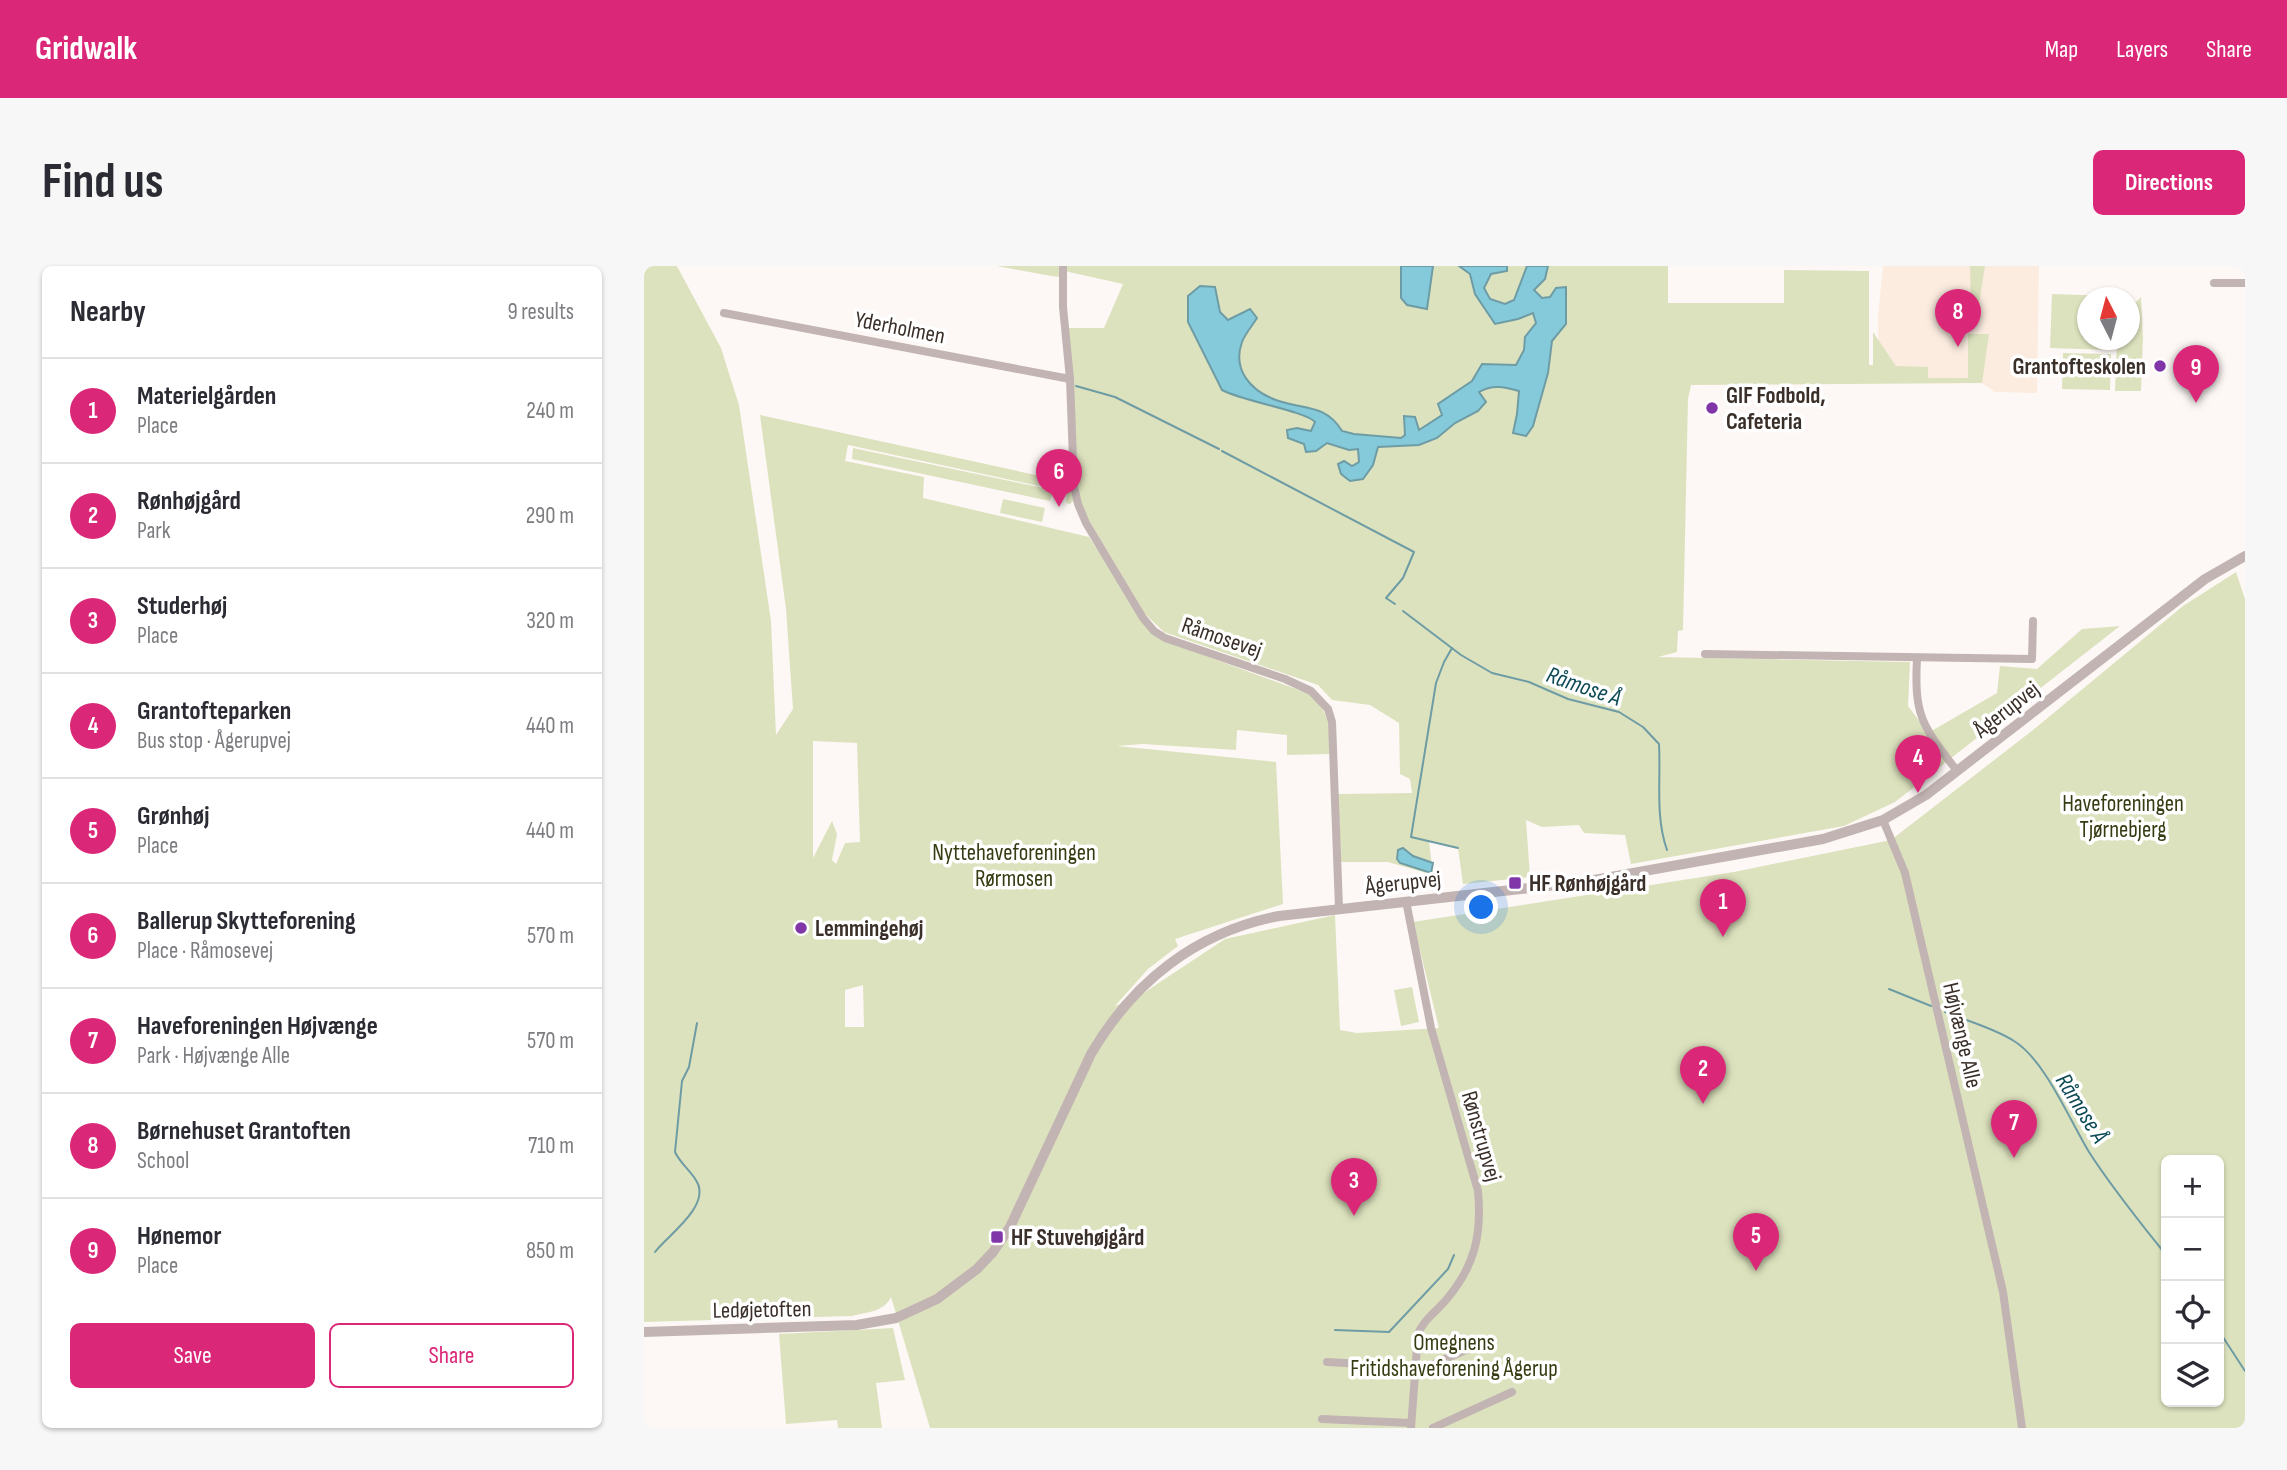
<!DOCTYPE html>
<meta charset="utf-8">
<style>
body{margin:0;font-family:"Sofia Sans Condensed",sans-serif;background:#f7f7f7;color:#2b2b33}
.controls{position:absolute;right:21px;bottom:21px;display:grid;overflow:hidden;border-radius:10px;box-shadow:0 2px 5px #0004}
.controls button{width:63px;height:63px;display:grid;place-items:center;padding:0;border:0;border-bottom:2px solid #e1e1e2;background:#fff;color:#2b2b33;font:35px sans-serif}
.compass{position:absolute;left:1433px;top:21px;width:63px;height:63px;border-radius:50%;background:#fff;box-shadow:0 2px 5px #0004;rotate:354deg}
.you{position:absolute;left:838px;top:642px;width:24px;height:24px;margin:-18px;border:5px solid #fff;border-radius:50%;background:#1a73e8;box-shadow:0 0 0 10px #1a73e833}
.badge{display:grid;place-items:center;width:46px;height:46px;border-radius:50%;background:#db2777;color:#fff;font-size:23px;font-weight:700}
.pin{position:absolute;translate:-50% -58px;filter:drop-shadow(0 2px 4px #0008)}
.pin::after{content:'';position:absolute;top:37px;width:24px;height:21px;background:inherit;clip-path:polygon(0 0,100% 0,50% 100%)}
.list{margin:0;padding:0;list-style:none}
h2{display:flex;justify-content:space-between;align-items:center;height:91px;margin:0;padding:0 28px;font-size:30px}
h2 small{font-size:23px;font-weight:400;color:#7c7c81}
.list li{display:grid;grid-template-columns:46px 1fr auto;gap:21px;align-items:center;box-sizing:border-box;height:105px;padding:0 28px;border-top:2px solid #e1e1e2}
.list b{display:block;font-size:26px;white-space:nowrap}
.list p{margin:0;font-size:23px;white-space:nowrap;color:#7c7c81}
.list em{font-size:23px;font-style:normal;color:#7c7c81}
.actions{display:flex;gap:14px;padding:21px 28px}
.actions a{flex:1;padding:16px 0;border:2px solid #db2777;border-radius:10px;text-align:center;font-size:24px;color:#db2777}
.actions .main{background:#db2777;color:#fff}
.icon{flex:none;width:38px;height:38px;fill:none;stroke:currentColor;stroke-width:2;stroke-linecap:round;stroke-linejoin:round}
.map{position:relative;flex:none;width:1601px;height:1162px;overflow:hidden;border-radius:10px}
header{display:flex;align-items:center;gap:42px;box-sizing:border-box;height:98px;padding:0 35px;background:#db2777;color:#fff}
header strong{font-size:33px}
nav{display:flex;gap:38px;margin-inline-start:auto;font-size:24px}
.intro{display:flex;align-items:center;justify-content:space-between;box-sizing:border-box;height:168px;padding:0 42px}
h1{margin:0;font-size:49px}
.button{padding:18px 32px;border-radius:10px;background:#db2777;color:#fff;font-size:24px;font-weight:700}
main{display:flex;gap:42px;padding:0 42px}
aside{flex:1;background:#fff;border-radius:10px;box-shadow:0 2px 5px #0004}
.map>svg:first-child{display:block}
</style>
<header>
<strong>Gridwalk</strong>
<nav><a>Map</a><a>Layers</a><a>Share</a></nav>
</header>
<div class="intro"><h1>Find us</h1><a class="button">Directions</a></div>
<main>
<aside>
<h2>Nearby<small>9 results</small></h2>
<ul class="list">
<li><span class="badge">1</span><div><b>Materielgården</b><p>Place</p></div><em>240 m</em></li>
<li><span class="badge">2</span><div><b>Rønhøjgård</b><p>Park</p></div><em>290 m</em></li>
<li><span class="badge">3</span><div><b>Studerhøj</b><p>Place</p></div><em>320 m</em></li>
<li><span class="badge">4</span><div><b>Grantofteparken</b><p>Bus stop · Ågerupvej</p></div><em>440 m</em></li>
<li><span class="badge">5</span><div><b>Grønhøj</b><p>Place</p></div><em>440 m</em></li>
<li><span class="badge">6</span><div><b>Ballerup Skytteforening</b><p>Place · Råmosevej</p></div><em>570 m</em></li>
<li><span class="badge">7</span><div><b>Haveforeningen Højvænge</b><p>Park · Højvænge Alle</p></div><em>570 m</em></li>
<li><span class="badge">8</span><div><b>Børnehuset Grantoften</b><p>School</p></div><em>710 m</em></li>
<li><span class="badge">9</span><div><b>Hønemor</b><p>Place</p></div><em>850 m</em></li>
</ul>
<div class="actions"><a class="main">Save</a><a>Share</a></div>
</aside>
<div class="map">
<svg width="1601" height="1162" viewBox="0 0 1601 1162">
<rect width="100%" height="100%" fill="#fdf8f5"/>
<polygon fill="#fcece0" points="1239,0 1395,0 1393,127 1351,126 1333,114 1235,113 1234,50"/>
<g fill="#dde2be" fill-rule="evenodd">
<path d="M 0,0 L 32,0 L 34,2 L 77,82 L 95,139 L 127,355 L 132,469 L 149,443 L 142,343 L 116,149 L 424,216 L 430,234 L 426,238 L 422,237 L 423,226 L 204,179 L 201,195 L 280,211 L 279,232 L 445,271 L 509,368 L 518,374 L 666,428 C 688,451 685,458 685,488 L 643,489 L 643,469 L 593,464 L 592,484 L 499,478 L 473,480 L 632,496 L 639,638 L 531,673 L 534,680 L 504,703 L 471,740 L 495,730 L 581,673 L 691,649 L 696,764 L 713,767 L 795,762 L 769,656 L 1090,606 L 1247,574 L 1389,464 L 1539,340 L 1592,306 L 1601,333 L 1601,1162 L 286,1162 L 247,1031 C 240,1046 223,1046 208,1050 L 0,1056 ZM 169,475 L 213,477 L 216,576 L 201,577 L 192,598 L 188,594 L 193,568 L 188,555 L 169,592 ZM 219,719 L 220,761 L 201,761 L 201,724 ZM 1522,894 L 1575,894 L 1575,1136 L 1522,1136 Z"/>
<polygon points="353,0 1024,0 1024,37 1140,37 1140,4 1225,5 1225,99 1229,99 1229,66 1252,100 1284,101 1284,112 1324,112 1324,68 1345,68 1338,117 1047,119 1044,133 1039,364 1034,365 1033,386 1014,391 1266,396 1264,440 1284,467 1353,427 1356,400 1393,403 1438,363 1476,360 1251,536 1200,560 987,598 981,569 940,567 935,559 898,561 882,554 886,611 819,618 814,582 785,575 789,609 744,596 697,596 694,528 768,527 766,513 756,508 755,457 726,439 688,434 674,419 520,366 501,348 446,256 437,238 434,219 424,62 460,62 479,18 416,4 416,11 407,10"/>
<polygon points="1326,0 1341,0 1334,44 1327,44"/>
<polygon points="1408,28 1469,30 1444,32 1444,74 1467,74 1467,84 1406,82"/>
<polygon points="1497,31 1499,72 1497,125 1471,125 1473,74 1486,74 1486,35 1492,36"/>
<polygon points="1419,87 1467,88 1466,124 1418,123"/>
<polygon points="209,182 409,224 406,235 208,193"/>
<polygon points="359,233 401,242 398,256 356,247"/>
<polygon points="768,721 775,756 757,760 750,724"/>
<polygon points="249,1062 261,1114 232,1117 238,1162 194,1162 193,1154 142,1158 135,1068"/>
</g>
<g fill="#85cada" stroke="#6e9ca5" stroke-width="2">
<polygon points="757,0 789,0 783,43 763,39 757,32"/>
<path d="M 815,0 L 863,0 L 863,5 L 847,8 L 840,22 L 846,33 L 861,38 L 870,34 L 883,0 L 904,0 L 901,13 L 890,24 L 898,32 L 906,31 L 912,22 L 922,21 L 922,58 L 908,75 L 904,107 L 889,160 L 882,170 L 869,167 L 873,148 L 875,125 C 860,121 849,118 835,126 L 842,136 L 834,145 L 811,157 L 793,172 L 775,179 L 734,181 L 729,199 L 719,213 L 706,215 L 697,208 L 694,198 L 700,195 L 708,200 L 715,196 L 714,183 L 705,184 L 683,177 L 672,185 L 662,186 L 660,178 L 644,172 L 643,164 L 653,162 L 667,165 L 671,156 C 661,145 598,135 578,124 L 544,56 L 544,30 L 556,20 L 571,21 L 576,46 L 584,54 L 606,43 L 613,52 C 608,60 601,68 598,76 C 588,104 607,125 632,134 C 658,144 681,137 698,165 L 710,168 L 757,172 L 761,169 L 760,150 L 771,151 L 775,164 L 798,149 L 794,138 L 828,115 L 838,98 L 872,99 L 880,84 L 881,71 L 892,57 L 889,47 L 874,53 L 851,58 L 831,28 L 826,8 Z"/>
<polygon points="759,582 769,590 789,597 787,607 756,597 753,593 754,584"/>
</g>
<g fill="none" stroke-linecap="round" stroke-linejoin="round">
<g stroke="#6e9ca5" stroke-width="2">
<polyline points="432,120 471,131 575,183"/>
<polyline points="578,185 770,286 759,312 742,332 751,338"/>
<path d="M 759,345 L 817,389 L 848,407 L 885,416 L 924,433 L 975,446 L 999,461 L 1015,478 C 1017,514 1011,550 1023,584"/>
<polyline points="808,382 800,396 792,417 767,571 814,582"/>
<polyline points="1245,723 1287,740"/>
<path d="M 1301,746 C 1323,755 1350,762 1370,775 C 1401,794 1426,855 1445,886 C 1468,922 1495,955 1522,989"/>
<path d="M 11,986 C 23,970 64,942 54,918 C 49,906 37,899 31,886 L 38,815 L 45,801 L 53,757"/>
<polyline points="691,1064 745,1066 804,1003 810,989"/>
<polyline points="1575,1065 1601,1105"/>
</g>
<g stroke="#c2b4b3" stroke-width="8">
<polyline points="419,0 419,41 426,113 430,220 434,238 442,257 499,352 510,365 521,372 641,413 667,425 684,443 688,456 695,642"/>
<polyline points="1570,17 1601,17"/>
<polyline points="80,47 426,113"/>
<polyline points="1061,388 1388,393 1389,355"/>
<path d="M 1273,392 C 1270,451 1278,459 1313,505"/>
<polyline points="1239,554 1261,607 1359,1026 1378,1162"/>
<path d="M 762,635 L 787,762 L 834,925 C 838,969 831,1000 802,1034 C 792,1046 780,1053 774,1068 L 767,1162"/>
<polyline points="683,1096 771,1101"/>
<polyline points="771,1106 843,1075"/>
<polyline points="678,1153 767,1157"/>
<polyline points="789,1162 868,1126"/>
</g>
<path stroke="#c2b4b3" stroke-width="10" d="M 0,1066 L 213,1059 L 252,1052 L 293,1033 L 333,1003 L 349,986 L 366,961 L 447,788 C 489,716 552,666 635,650 L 939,616 L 1179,573 L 1239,554 L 1282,529 L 1561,313 L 1601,290"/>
</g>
<g fill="#8036a9" stroke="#fff" stroke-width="2.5">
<circle cx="1516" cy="100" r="7"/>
<circle cx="1068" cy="142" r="7"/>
<rect x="864" y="610" width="14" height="14" rx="3.5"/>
<circle cx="157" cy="662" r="7"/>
<rect x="346" y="964" width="14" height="14" rx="3.5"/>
</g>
<g text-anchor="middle" stroke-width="7" stroke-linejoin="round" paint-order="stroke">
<g font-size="23" fill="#3a2f29" stroke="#fff">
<text transform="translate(256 61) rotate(11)" y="8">Yderholmen</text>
<text transform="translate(578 371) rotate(19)" y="8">Råmosevej</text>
<text transform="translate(1362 443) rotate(-38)" y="8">Ågerupvej</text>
<text transform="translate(759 616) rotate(-6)" y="8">Ågerupvej</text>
<text transform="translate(1319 769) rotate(77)" y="8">Højvænge Alle</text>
<text transform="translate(838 870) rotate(74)" y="8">Rønstrupvej</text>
<text transform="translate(118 1043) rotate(-1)" y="8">Ledøjetoften</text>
</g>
<g font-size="23" font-weight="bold" fill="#3a2f29" stroke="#fff" text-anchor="start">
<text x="1502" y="108" text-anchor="end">Grantofteskolen</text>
<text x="1082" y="137">GIF Fodbold,<tspan x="1082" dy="26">Cafeteria</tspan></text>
<text x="885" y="625">HF Rønhøjgård</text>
<text x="171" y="670">Lemmingehøj</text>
<text x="367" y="979">HF Stuvehøjgård</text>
</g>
<g font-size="23" fill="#373b11" stroke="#fff">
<text x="1479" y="545">Haveforeningen<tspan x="1479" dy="26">Tjørnebjerg</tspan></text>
<text x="370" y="594">Nyttehaveforeningen<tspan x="370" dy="26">Rørmosen</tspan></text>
<text x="810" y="1084">Omegnens<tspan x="810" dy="26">Fritidshaveforening Ågerup</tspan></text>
</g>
<g font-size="24" font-style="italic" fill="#0d4b57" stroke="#fff">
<text transform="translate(940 420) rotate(19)" y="8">Råmose Å</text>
<text transform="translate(1438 842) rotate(58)" y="8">Råmose Å</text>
</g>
</g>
</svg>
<div class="controls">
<button>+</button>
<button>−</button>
<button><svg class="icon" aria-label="locate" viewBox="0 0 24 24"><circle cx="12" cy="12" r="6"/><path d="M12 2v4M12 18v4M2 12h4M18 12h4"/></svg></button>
<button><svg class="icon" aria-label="layers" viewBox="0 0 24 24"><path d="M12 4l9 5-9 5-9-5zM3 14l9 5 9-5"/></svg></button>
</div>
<svg class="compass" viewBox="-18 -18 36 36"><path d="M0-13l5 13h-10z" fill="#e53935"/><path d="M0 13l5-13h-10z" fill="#7c7c81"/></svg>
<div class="you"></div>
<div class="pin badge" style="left:1079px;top:671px">1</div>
<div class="pin badge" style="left:1059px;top:838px">2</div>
<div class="pin badge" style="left:710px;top:950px">3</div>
<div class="pin badge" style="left:1274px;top:527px">4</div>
<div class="pin badge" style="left:1112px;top:1005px">5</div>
<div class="pin badge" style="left:415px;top:241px">6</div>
<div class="pin badge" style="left:1370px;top:892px">7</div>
<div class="pin badge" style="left:1314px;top:81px">8</div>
<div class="pin badge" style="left:1552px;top:137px">9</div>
</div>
</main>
